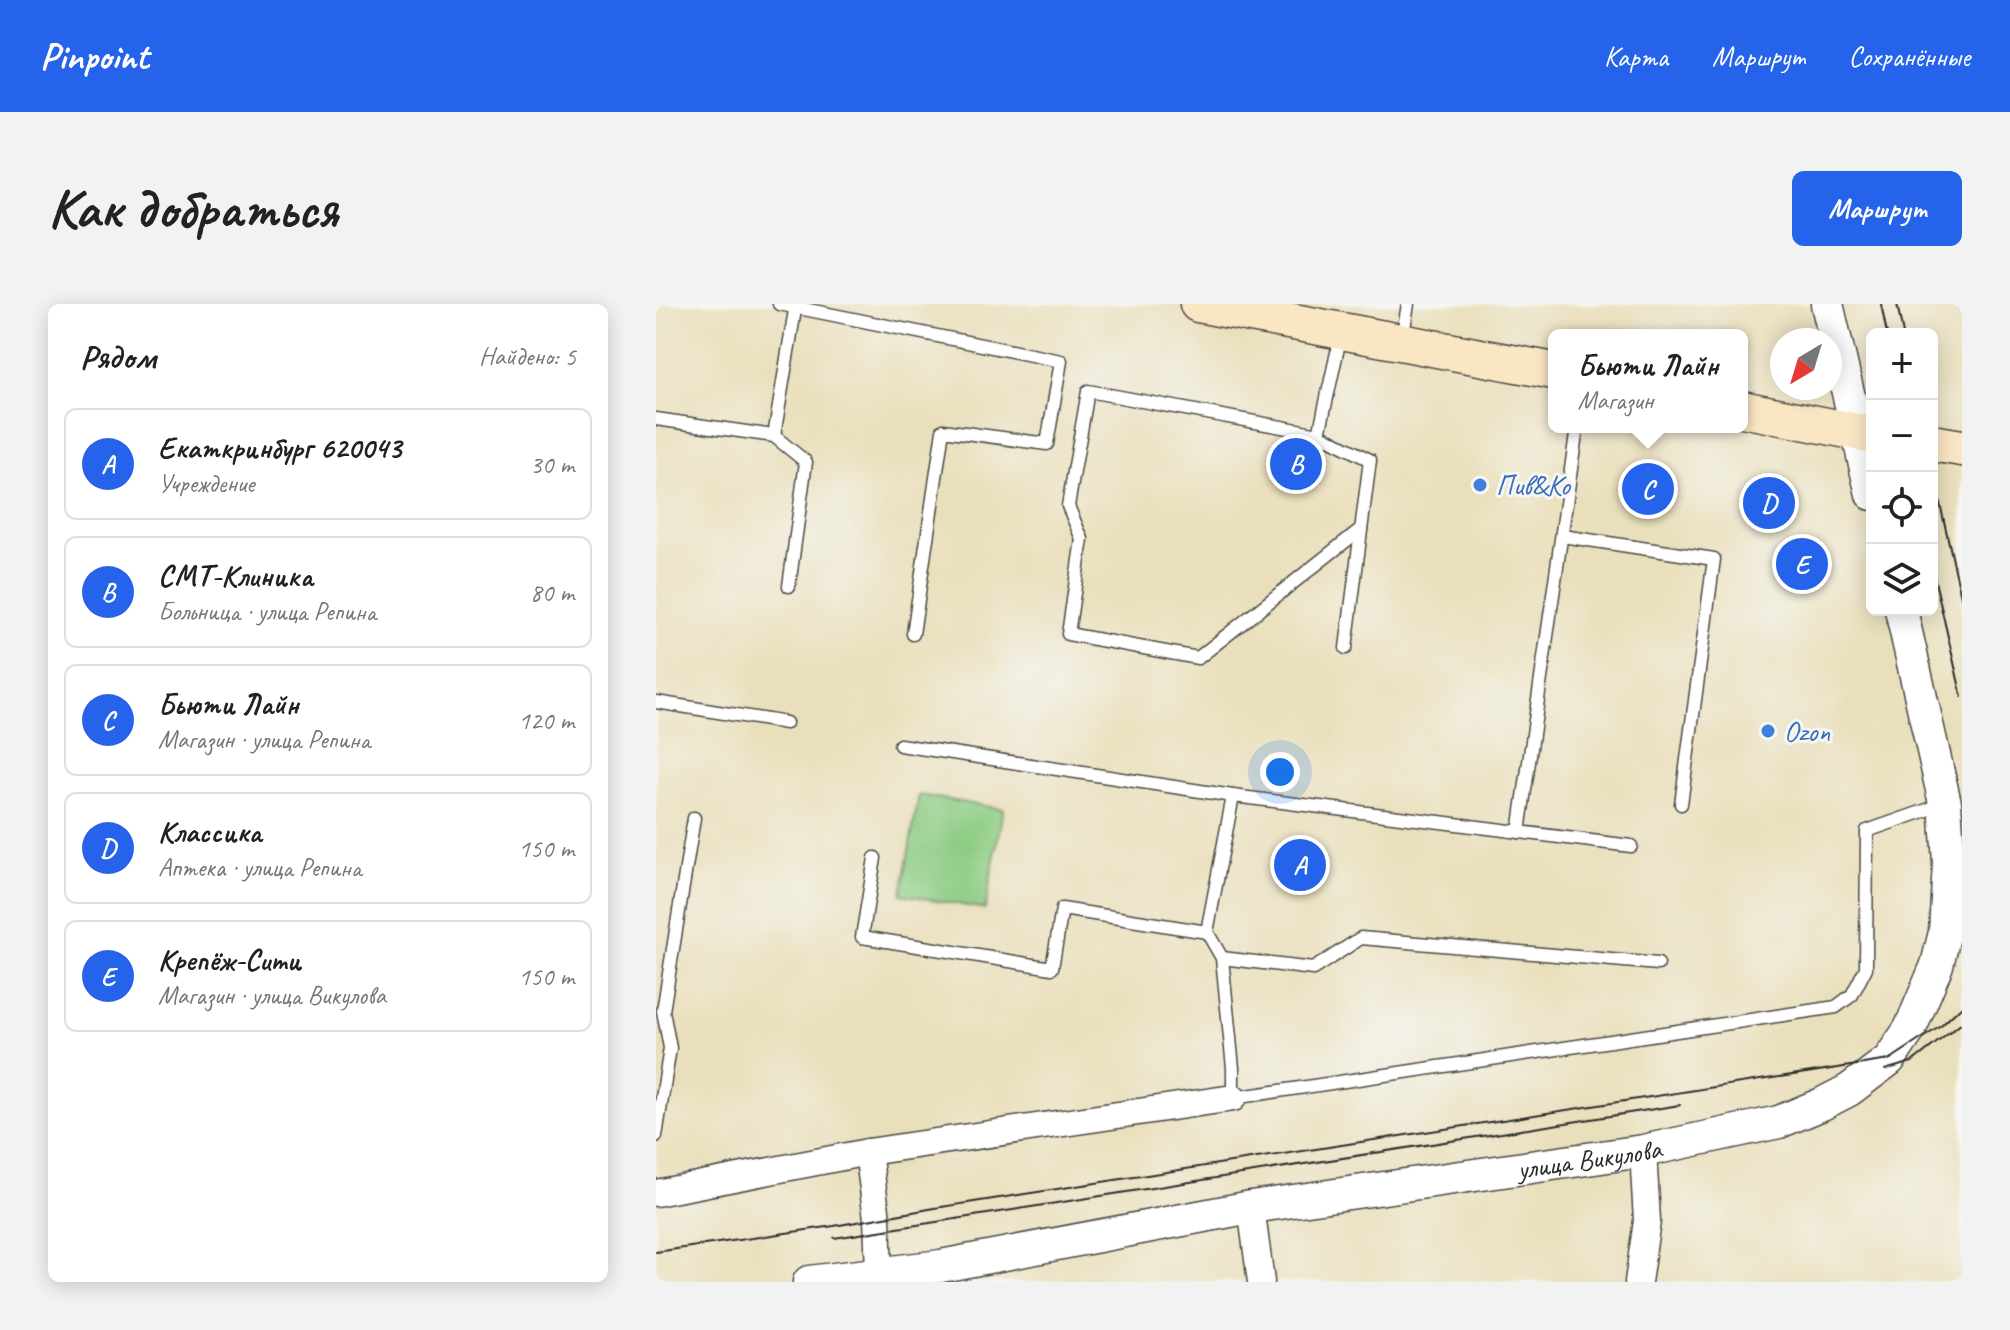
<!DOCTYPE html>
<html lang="ru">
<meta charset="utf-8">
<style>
body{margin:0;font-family:Caveat,sans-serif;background:#f2f2f2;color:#222}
.controls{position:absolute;right:24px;top:24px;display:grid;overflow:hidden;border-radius:12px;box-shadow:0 4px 20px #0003}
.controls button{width:72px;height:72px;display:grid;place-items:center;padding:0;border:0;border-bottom:2px solid #e0e0e0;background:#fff;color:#222;font:40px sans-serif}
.compass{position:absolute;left:1114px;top:24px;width:72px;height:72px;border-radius:50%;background:#fff;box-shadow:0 4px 20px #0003;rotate:218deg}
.you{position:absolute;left:624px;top:468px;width:28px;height:28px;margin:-20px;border:6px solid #fff;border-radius:50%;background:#1a73e8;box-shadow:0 0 0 12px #1a73e833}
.badge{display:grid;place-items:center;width:52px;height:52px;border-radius:50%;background:#2563eb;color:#fff;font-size:26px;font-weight:700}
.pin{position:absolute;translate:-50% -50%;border:4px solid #fff;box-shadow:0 2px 8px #0006}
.popup{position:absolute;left:892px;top:25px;width:200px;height:104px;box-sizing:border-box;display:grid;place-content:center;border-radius:12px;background:#fff;filter:drop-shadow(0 2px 6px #0005);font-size:26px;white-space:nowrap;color:#767676}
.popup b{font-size:30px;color:#222}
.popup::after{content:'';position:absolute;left:50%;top:100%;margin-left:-16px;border:16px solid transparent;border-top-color:#fff}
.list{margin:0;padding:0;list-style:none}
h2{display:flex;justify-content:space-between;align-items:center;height:104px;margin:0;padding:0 32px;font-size:34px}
h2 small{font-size:26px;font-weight:400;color:#767676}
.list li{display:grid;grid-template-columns:52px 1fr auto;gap:24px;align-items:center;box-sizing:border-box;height:112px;margin:0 16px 16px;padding:0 16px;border:2px solid #e0e0e0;border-radius:12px}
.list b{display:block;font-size:30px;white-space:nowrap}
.list p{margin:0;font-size:26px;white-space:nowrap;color:#767676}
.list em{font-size:26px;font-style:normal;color:#767676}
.icon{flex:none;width:44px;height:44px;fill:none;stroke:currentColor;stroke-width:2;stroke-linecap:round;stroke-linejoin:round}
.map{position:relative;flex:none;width:1306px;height:978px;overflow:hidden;border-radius:12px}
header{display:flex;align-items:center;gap:48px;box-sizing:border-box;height:112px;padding:0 40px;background:#2563eb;color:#fff}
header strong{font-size:38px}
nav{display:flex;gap:44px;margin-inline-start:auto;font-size:28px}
.intro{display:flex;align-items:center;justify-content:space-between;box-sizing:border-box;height:192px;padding:0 48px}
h1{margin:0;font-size:56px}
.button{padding:20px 36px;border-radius:12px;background:#2563eb;color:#fff;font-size:28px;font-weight:700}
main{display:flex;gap:48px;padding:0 48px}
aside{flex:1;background:#fff;border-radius:12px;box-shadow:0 4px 20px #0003}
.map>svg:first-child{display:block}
</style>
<header>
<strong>Pinpoint</strong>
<nav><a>Карта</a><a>Маршрут</a><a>Сохранённые</a></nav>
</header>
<div class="intro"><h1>Как добраться</h1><a class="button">Маршрут</a></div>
<main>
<aside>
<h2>Рядом<small>Найдено: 5</small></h2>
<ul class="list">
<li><span class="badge">A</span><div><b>Екаткринбург 620043</b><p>Учреждение</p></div><em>30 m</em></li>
<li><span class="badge">B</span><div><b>СМТ-Клиника</b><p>Больница · улица Репина</p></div><em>80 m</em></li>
<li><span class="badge">C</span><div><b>Бьюти Лайн</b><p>Магазин · улица Репина</p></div><em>120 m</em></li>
<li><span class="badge">D</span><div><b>Классика</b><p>Аптека · улица Репина</p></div><em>150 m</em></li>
<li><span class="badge">E</span><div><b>Крепёж-Сити</b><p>Магазин · улица Викулова</p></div><em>150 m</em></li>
</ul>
</aside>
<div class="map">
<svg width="1306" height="978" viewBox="0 0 1306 978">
<rect width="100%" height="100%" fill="#f6f6f2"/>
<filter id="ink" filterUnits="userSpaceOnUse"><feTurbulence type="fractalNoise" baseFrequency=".0125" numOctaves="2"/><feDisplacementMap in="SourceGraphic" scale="16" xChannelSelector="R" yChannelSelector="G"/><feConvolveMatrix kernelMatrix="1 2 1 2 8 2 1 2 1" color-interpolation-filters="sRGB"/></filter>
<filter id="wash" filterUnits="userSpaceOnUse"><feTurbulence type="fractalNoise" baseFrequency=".006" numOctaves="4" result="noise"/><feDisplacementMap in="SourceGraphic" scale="32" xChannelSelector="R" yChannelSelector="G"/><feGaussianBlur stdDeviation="1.8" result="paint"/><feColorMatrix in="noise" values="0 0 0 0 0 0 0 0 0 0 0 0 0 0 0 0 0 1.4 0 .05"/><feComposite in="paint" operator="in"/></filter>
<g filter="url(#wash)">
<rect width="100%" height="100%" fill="#eadfbb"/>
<polygon fill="#8ccc83" stroke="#5c7c57" stroke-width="2" points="263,491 347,505 329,605 245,590"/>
</g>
<g filter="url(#ink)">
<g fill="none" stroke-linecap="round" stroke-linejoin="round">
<defs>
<g id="service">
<polyline points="123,0 405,57 391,140 287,126 257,330"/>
<polyline points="685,30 663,130 714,156 690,344"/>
<polyline points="746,36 752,0"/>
<polyline points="0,115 118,132 140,0"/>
<polyline points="663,130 432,87 412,202 426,235 412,330 542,354 705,225"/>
<polyline points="118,132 150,158 133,282"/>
<polyline points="906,232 1058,255 1025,500"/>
<polyline points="0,398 130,419"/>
<polyline points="244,441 577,492 975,542"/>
<polyline points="577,492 551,628 566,654 577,764 577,794 1180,703 1196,691 1210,664 1211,527 1288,500"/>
<polyline points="863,528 921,123"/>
<polyline points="219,554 206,633 396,664 406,605 551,628"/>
<polyline points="566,654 657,665 705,634 1002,660"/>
<polyline points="0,832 14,744 7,707 38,514"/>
</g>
<g id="minor">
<polyline points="212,848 221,914 223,969"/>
<polyline points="0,889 212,848 577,794"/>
<polyline points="595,903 605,978"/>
<polyline points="982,978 991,917 987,847"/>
</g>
<g id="tertiary">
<polyline points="1171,0 1216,190"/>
<path id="s1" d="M 153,978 L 285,962 L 595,903 L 987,847 L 1123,818 L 1166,800 L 1193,786 L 1233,756 L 1254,725 L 1281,661 L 1289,628 L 1293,559 L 1289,499 L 1245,306"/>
</g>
<g id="secondary">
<polyline points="542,0 898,67"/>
<polyline points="1086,105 1216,131"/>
<polyline points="1276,139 1306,144"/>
</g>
</defs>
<use href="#service" stroke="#484641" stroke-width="15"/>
<use href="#minor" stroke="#484641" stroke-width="29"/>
<use href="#tertiary" stroke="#484641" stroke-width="35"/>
<use href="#secondary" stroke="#484641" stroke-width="39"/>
<use href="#service" stroke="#fff" stroke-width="12"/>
<use href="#minor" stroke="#fff" stroke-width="26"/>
<use href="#tertiary" stroke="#fff" stroke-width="32"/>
<use href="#secondary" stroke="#fbe6c4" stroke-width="36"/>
<g stroke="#2b2b2b" stroke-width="2">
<polyline points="1225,0 1231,30"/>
<polyline points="1241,0 1247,30"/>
<polyline points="1276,164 1306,297"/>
<polyline points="1276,264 1306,393"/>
<polyline points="1229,766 1256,758 1306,719"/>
<polyline points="178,934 1024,801"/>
<polyline points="0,948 178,922 279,904 1233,756 1285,722 1306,702"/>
</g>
</g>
</g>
<g fill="#3f7fe0" stroke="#f6f6f2" stroke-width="3">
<circle cx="824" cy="181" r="8"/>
<circle cx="1112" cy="427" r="8"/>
</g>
<g text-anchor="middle" stroke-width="6" stroke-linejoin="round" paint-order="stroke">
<g font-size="28" fill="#366cbe" stroke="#f6f6f2" text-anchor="start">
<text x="840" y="191">Пив&amp;Ко</text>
<text x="1128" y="437">Ozon</text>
</g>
<g font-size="28" fill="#2b2b2b" stroke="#f6f6f2">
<text dy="10" stroke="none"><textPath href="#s1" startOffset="790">улица Викулова</textPath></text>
</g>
</g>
</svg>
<div class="controls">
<button>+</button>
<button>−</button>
<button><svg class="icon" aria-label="locate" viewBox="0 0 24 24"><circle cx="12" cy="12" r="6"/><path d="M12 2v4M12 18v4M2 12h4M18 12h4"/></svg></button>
<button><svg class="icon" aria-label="layers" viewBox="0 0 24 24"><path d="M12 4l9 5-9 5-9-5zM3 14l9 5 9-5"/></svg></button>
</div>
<svg class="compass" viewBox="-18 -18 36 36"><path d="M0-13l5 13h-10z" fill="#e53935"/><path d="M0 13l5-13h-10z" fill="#767676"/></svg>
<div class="you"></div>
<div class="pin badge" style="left:644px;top:561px">A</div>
<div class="pin badge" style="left:640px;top:160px">B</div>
<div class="pin badge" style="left:992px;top:185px">C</div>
<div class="popup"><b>Бьюти Лайн</b>Магазин</div>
<div class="pin badge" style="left:1113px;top:199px">D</div>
<div class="pin badge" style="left:1146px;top:260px">E</div>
</div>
</main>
